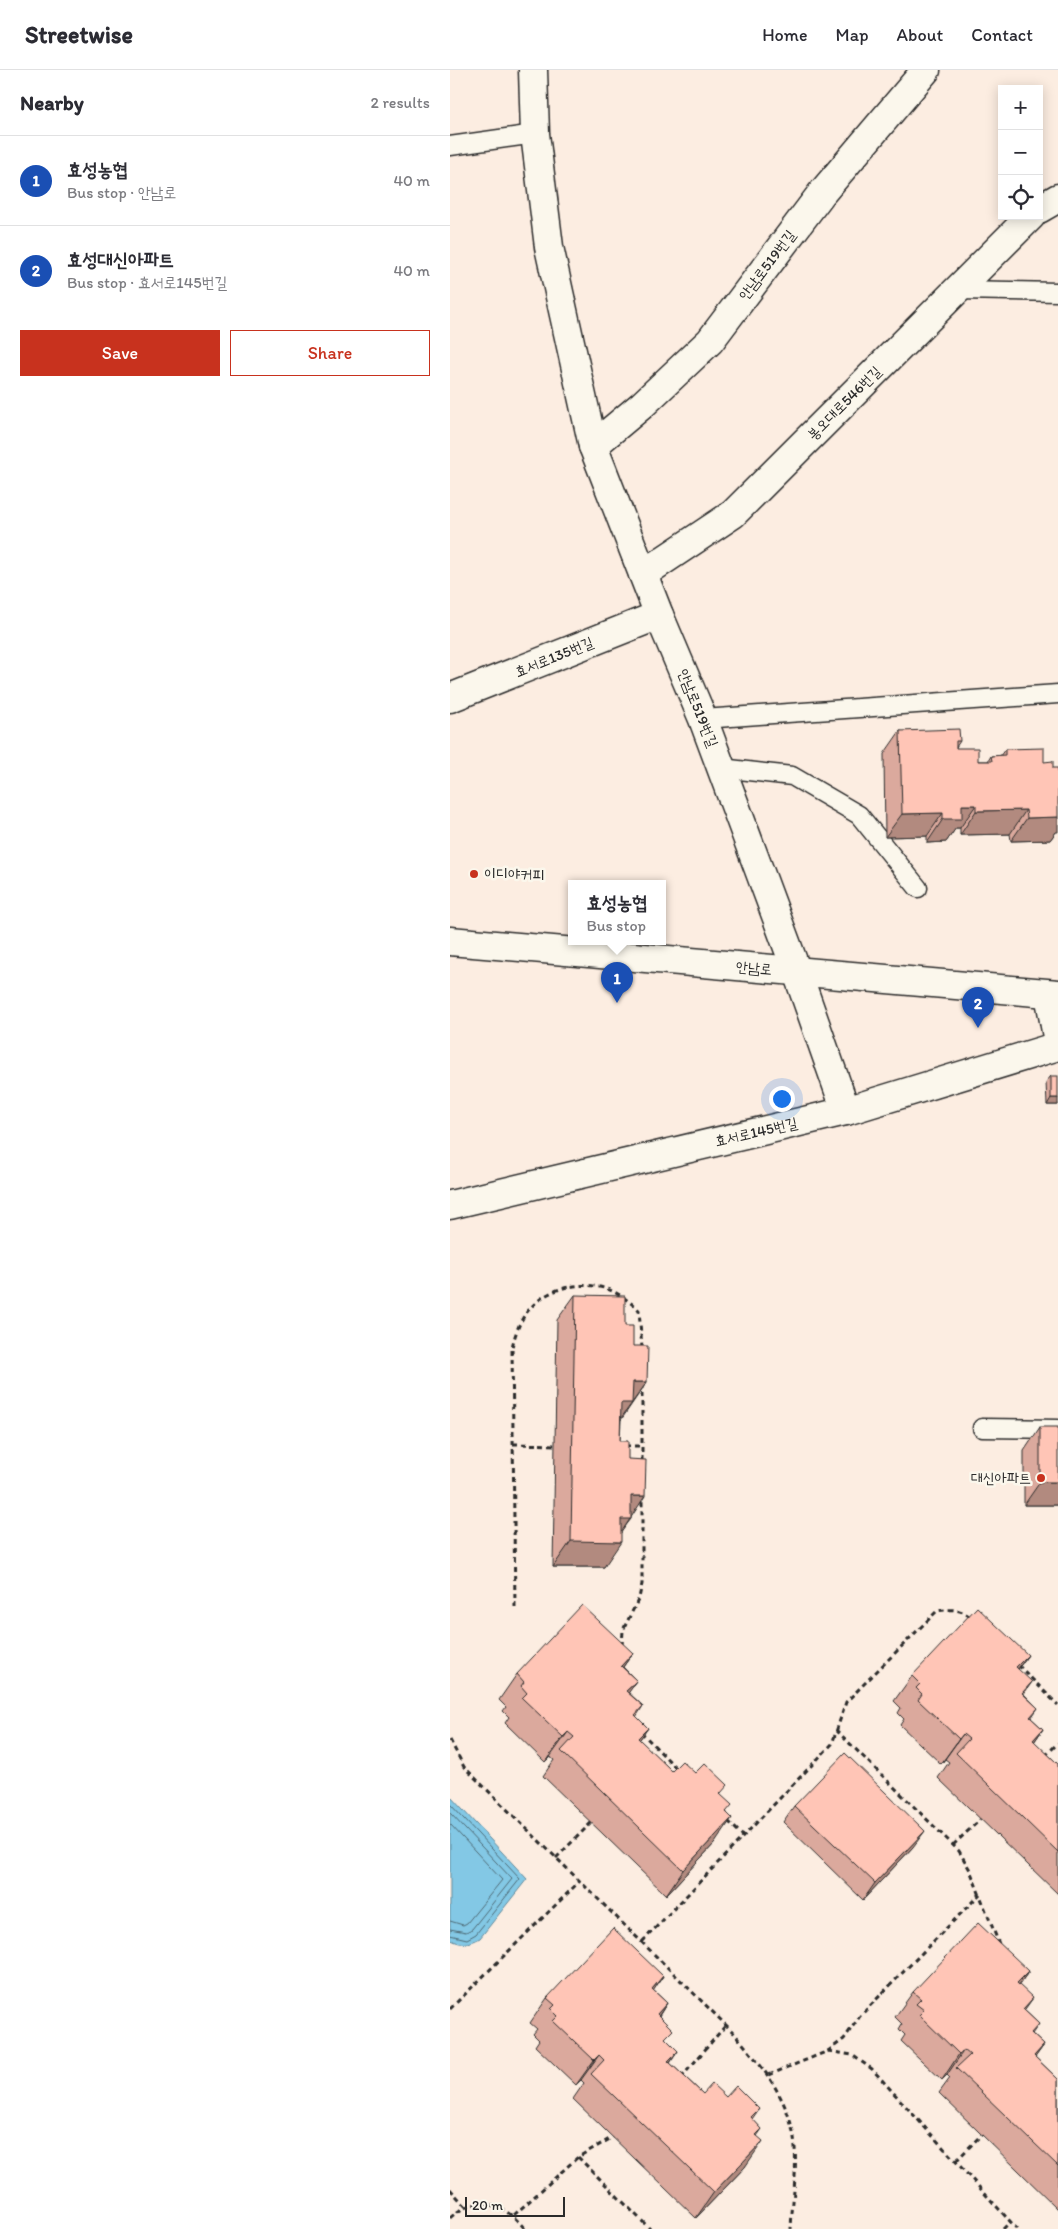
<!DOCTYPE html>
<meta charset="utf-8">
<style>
body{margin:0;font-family:Itim,"Poor Story",sans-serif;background:#f7f7f7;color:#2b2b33}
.controls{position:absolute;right:15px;top:15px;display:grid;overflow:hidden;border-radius:0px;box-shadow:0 2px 12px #0003}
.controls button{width:45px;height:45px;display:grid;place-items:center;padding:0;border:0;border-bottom:1px solid #e1e1e2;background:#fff;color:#2b2b33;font:25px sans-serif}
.scale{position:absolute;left:15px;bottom:12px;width:100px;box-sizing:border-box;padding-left:5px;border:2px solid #2b2b2b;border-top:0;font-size:14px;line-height:18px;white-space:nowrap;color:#2b2b2b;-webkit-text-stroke:4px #fbf7ec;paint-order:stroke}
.you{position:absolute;left:331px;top:1028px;width:18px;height:18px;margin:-12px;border:4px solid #fff;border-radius:50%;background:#1a73e8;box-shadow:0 0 0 8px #1a73e833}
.badge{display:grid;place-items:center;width:32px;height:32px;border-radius:50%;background:#c8321e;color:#fff;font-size:16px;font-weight:700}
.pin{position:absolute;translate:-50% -41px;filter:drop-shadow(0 1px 2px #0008)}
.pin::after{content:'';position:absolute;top:26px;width:18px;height:15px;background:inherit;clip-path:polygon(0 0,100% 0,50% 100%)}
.popup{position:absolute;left:118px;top:810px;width:98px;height:65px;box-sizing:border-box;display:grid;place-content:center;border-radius:0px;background:#fff;filter:drop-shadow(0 1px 4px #0005);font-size:16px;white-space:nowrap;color:#7c7c81}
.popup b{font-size:19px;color:#2b2b33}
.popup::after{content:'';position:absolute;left:50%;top:100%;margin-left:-10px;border:10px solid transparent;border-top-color:#fff}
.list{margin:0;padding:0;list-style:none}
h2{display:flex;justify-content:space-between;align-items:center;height:65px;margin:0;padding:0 20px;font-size:21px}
h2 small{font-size:16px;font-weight:400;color:#7c7c81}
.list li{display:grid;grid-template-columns:32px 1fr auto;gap:15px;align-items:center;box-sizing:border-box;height:90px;padding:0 20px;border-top:1px solid #e1e1e2}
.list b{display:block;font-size:19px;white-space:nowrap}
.list p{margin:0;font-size:16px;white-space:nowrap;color:#7c7c81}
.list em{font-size:16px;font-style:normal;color:#7c7c81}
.actions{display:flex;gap:10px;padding:15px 20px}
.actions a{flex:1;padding:11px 0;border:1px solid #c8321e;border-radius:0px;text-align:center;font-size:18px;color:#c8321e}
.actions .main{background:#c8321e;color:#fff}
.icon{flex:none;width:28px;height:28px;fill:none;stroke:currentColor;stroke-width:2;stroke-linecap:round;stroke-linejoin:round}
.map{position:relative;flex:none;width:608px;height:2159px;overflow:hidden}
header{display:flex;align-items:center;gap:30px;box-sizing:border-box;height:70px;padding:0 25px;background:#fff;border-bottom:1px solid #e1e1e2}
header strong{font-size:24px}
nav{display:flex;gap:28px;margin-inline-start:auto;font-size:18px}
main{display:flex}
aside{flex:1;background:#fff}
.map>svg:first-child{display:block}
</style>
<header>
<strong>Streetwise</strong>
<nav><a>Home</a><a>Map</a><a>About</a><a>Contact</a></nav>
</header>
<main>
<aside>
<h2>Nearby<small>2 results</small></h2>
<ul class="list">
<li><span class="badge" style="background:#1a4fb4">1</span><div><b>효성농협</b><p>Bus stop · 안남로</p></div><em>40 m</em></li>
<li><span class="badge" style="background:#1a4fb4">2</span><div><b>효성대신아파트</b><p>Bus stop · 효서로145번길</p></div><em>40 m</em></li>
</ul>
<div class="actions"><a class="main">Save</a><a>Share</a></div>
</aside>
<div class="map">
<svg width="608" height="2159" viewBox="0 0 608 2159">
<rect width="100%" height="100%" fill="#fcede1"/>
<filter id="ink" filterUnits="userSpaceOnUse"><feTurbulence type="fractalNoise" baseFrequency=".02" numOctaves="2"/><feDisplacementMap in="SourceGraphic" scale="10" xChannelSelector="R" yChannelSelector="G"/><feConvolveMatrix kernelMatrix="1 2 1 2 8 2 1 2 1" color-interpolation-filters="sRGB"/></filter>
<g filter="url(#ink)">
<path fill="#83c8e5" stroke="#60899b" d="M 0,1726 L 77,1809 L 30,1868 C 19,1874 11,1876 0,1869 Z"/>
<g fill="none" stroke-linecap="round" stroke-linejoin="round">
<g stroke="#4e6a75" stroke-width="1">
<polyline points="0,1734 70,1809 26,1864 17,1869 0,1865"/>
<polyline points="0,1743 62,1809 22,1859 16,1862 0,1859"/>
<polyline points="0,1754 52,1810 17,1853 13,1855 0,1851"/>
</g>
<defs>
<g id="service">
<polyline points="0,76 85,64"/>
<polyline points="507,220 608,222"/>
<polyline points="253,649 608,624"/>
<polyline points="271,698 342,706 409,745 468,818"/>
<polyline points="532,1358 608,1359"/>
</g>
<g id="minor">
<polyline points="83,0 85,64 99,177 143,376 209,545 253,649 347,902 396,1041"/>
<polyline points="589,139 608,128"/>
<polyline points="143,376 192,335 260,271 371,124 476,0"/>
<polyline points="193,504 283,444 581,146"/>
<polyline points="0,628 209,545"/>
<polyline points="599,924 608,972"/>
<polyline points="0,1135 396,1041 608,976"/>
</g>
<polyline id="secondary" points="0,871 608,924"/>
</defs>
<use href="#service" stroke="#2b2b2b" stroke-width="21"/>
<use href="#minor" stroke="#2b2b2b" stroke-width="31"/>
<use href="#secondary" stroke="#2b2b2b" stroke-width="31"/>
<g stroke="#2b2b2b" stroke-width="3" stroke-dasharray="5 4" stroke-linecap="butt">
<polyline points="192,1314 192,1393"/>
<polyline points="63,1374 109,1375"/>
<polyline points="175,1376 192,1376"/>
<path d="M 65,1537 L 62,1277 C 65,1265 69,1252 77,1242 C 95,1218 130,1210 157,1219 C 169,1223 180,1232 189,1240 L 192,1278"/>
<polyline points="172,1576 173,1560 189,1528 192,1514 192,1427"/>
<polyline points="568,1595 608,1635"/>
<polyline points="386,1660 509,1781 520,1800 549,1874"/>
<polyline points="191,1662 228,1700"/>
<path d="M 0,1670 L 14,1697 L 283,1962 C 312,1996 342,2031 345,2078 C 347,2105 342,2133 341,2159"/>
<polyline points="595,1686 608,1673"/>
<polyline points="278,1751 293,1766"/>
<polyline points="503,1775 533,1747"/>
<polyline points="106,1788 143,1751"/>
<path d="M 192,1872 L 382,1674 L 396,1632 L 487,1541 C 500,1539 511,1538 521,1548"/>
<polyline points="0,1939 130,1811"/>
<polyline points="378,1981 402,1985 422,1999 567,2159"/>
<polyline points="319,2005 378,1981 394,1969 410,1946 530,1824"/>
<polyline points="231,2008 276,1955"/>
<polyline points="128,2087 200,2159"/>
<polyline points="506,2091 534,2062"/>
<polyline points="0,2119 17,2138"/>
<polyline points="64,2145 128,2087 165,2066"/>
<path d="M 0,2148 C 27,2123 55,2134 75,2159"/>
<polyline points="553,2159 560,2152"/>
</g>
<use href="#service" stroke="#fbf7ec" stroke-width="18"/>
<use href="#minor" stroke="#fbf7ec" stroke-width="28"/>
<use href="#secondary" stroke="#fbf7ec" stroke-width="28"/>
</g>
<g fill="#dba99d" stroke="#2b2b2b">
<polygon points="450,661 510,671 506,677 506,678 528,691 538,691 541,686 550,686 555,679 594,692 606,762 600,770 561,771 560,764 510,765 510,758 506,758 496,772 477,773 477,766 435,767 434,684"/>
<polygon points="601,1006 608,1035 597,1035 596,1012"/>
<polygon points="125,1225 175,1256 197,1312 171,1350 170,1371 178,1389 181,1449 171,1462 154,1497 103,1497 107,1250"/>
<polygon points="590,1357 608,1435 574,1435 574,1381"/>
<polygon points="183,1583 173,1597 187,1611 178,1622 193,1636 186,1647 198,1658 189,1670 222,1701 245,1703 271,1726 277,1743 265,1773 216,1825 93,1706 104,1690 100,1687 95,1692 55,1653 59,1647 53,1641 56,1637 49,1630 67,1604"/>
<polygon points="578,1585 568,1599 574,1624 588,1638 581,1648 593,1659 584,1672 608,1694 608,1824 488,1708 499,1692 495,1689 491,1694 450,1655 454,1649 448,1643 451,1638 444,1631 462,1606"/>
<polygon points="344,1736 463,1777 413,1830 333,1752"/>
<polygon points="579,1901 569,1915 574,1940 589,1954 582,1964 594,1975 585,1987 608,2009 608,2139 489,2023 500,2008 497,2005 492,2010 451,1971 455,1965 449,1959 452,1954 445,1947 463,1922"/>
<polygon points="213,1906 203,1920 217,1933 209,1946 216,1970 228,1981 220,1993 253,2024 276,2027 309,2039 302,2049 312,2059 307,2066 295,2097 246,2148 123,2029 134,2013 131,2010 126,2015 85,1976 89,1970 83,1964 87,1959 80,1953 97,1928"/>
</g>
<g fill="#b28a7f" stroke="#2b2b2b">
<polygon points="512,735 526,735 510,758 506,758 496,772 477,773 493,749"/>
<polygon points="576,740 560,764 510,765 526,741"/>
<polygon points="493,743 477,766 435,767 452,744"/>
<polygon points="608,747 608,762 606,762 600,770 561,771 577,748"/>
<polygon points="601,1028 608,1028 608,1035 597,1035"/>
<polygon points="183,1312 197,1312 164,1358 153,1358"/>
<polygon points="590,1412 608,1412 608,1435 574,1435"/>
<polygon points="181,1426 195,1426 165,1472 171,1472 154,1497 103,1497 121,1471"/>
<polygon points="183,1583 165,1608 171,1596"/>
<polygon points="578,1585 560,1610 566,1597"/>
<polygon points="187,1611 169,1636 176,1621"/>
<polygon points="582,1612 564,1638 572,1623"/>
<polygon points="198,1658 180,1683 188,1668"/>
<polygon points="593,1659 575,1685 583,1670"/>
<polygon points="118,1662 100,1687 95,1692 113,1667"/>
<polygon points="513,1664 495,1689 491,1694 509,1669"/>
<polygon points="282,1748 265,1773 216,1825 233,1800"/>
<polygon points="475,1761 463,1777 413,1830 425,1813"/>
<polygon points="579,1901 561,1926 567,1913"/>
<polygon points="213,1906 196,1932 202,1919"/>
<polygon points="583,1928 565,1953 573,1939"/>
<polygon points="217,1933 200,1959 207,1944"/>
<polygon points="594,1975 576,2000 584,1986"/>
<polygon points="514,1980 497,2005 492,2010 509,1984"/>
<polygon points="228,1981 211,2006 218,1991"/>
<polygon points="149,1985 131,2010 126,2015 144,1990"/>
<polygon points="313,2071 295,2097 246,2148 264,2122"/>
</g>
<g fill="#ffc5b6" stroke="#2b2b2b">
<polygon points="509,659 510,671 506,671 506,678 528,678 528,691 542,691 541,686 555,685 555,679 594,678 594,692 603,691 603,698 608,698 608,747 577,748 576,740 526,741 526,735 512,735 512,749 493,749 493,743 452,744 450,661"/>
<rect x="601" y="1006" width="7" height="22"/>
<polygon points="125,1225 175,1226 175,1256 183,1256 183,1276 198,1276 197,1312 183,1312 182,1333 171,1333 170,1371 178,1371 178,1389 196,1390 195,1426 181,1426 181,1449 171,1449 171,1472 121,1471"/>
<rect x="590" y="1357" width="18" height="55"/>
<polygon points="132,1535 183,1583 171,1596 187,1611 176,1621 193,1636 185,1645 198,1658 188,1668 222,1701 232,1691 245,1703 255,1693 278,1715 270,1724 282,1735 276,1742 282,1748 233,1800 111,1681 124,1667 118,1662 113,1667 72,1628 77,1623 71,1616 74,1612 67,1604"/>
<polygon points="527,1537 578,1585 566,1597 582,1612 572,1623 588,1638 580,1647 593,1659 583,1670 608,1694 608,1782 506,1683 519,1669 513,1664 509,1669 468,1630 472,1624 466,1618 470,1614 462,1606"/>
<polygon points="395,1683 475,1761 425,1813 344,1736"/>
<polygon points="528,1853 579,1901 567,1913 583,1928 573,1939 589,1954 581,1963 594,1975 584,1986 608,2009 608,2096 506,1998 520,1985 514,1980 509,1984 469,1945 474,1940 466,1934 471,1929 463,1922"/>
<polygon points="163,1858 213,1906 202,1919 217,1933 207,1944 223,1960 215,1968 228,1981 218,1991 253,2024 262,2014 276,2027 286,2016 309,2039 301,2047 312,2059 306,2065 313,2071 264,2122 141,2004 154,1990 149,1985 144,1990 103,1951 108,1946 101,1939 105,1935 97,1928"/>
</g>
</g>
<g fill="#c8321e" stroke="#fbf7ec" stroke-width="2">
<circle cx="24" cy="804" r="5"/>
<circle cx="591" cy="1408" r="5"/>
</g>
<g text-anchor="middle" stroke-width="5" stroke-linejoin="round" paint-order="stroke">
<g font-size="15" fill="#2b2b2b" stroke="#fbf7ec">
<text transform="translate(317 195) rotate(-53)" y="5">안남로519번길</text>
<text transform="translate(394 333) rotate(-45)" y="5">봉오대로546번길</text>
<text transform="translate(104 587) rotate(-22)" y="5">효서로135번길</text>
<text transform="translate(248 638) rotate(68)" y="5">안남로519번길</text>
<text transform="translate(304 898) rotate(5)" y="5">안남로</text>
<text transform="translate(306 1062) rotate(-13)" y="5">효서로145번길</text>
</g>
<g font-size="15" fill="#2b2b2b" stroke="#fbf7ec" text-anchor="start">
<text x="34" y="809">이디야커피</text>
<text x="581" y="1413" text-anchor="end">대신아파트</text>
</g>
</g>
</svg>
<div class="controls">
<button>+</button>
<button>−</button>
<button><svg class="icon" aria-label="locate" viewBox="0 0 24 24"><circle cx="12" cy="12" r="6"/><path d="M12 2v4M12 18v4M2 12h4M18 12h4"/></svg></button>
</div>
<div class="scale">20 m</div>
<div class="you"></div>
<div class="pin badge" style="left:167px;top:933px;background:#1a4fb4">1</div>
<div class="popup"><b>효성농협</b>Bus stop</div>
<div class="pin badge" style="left:528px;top:958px;background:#1a4fb4">2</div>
</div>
</main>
